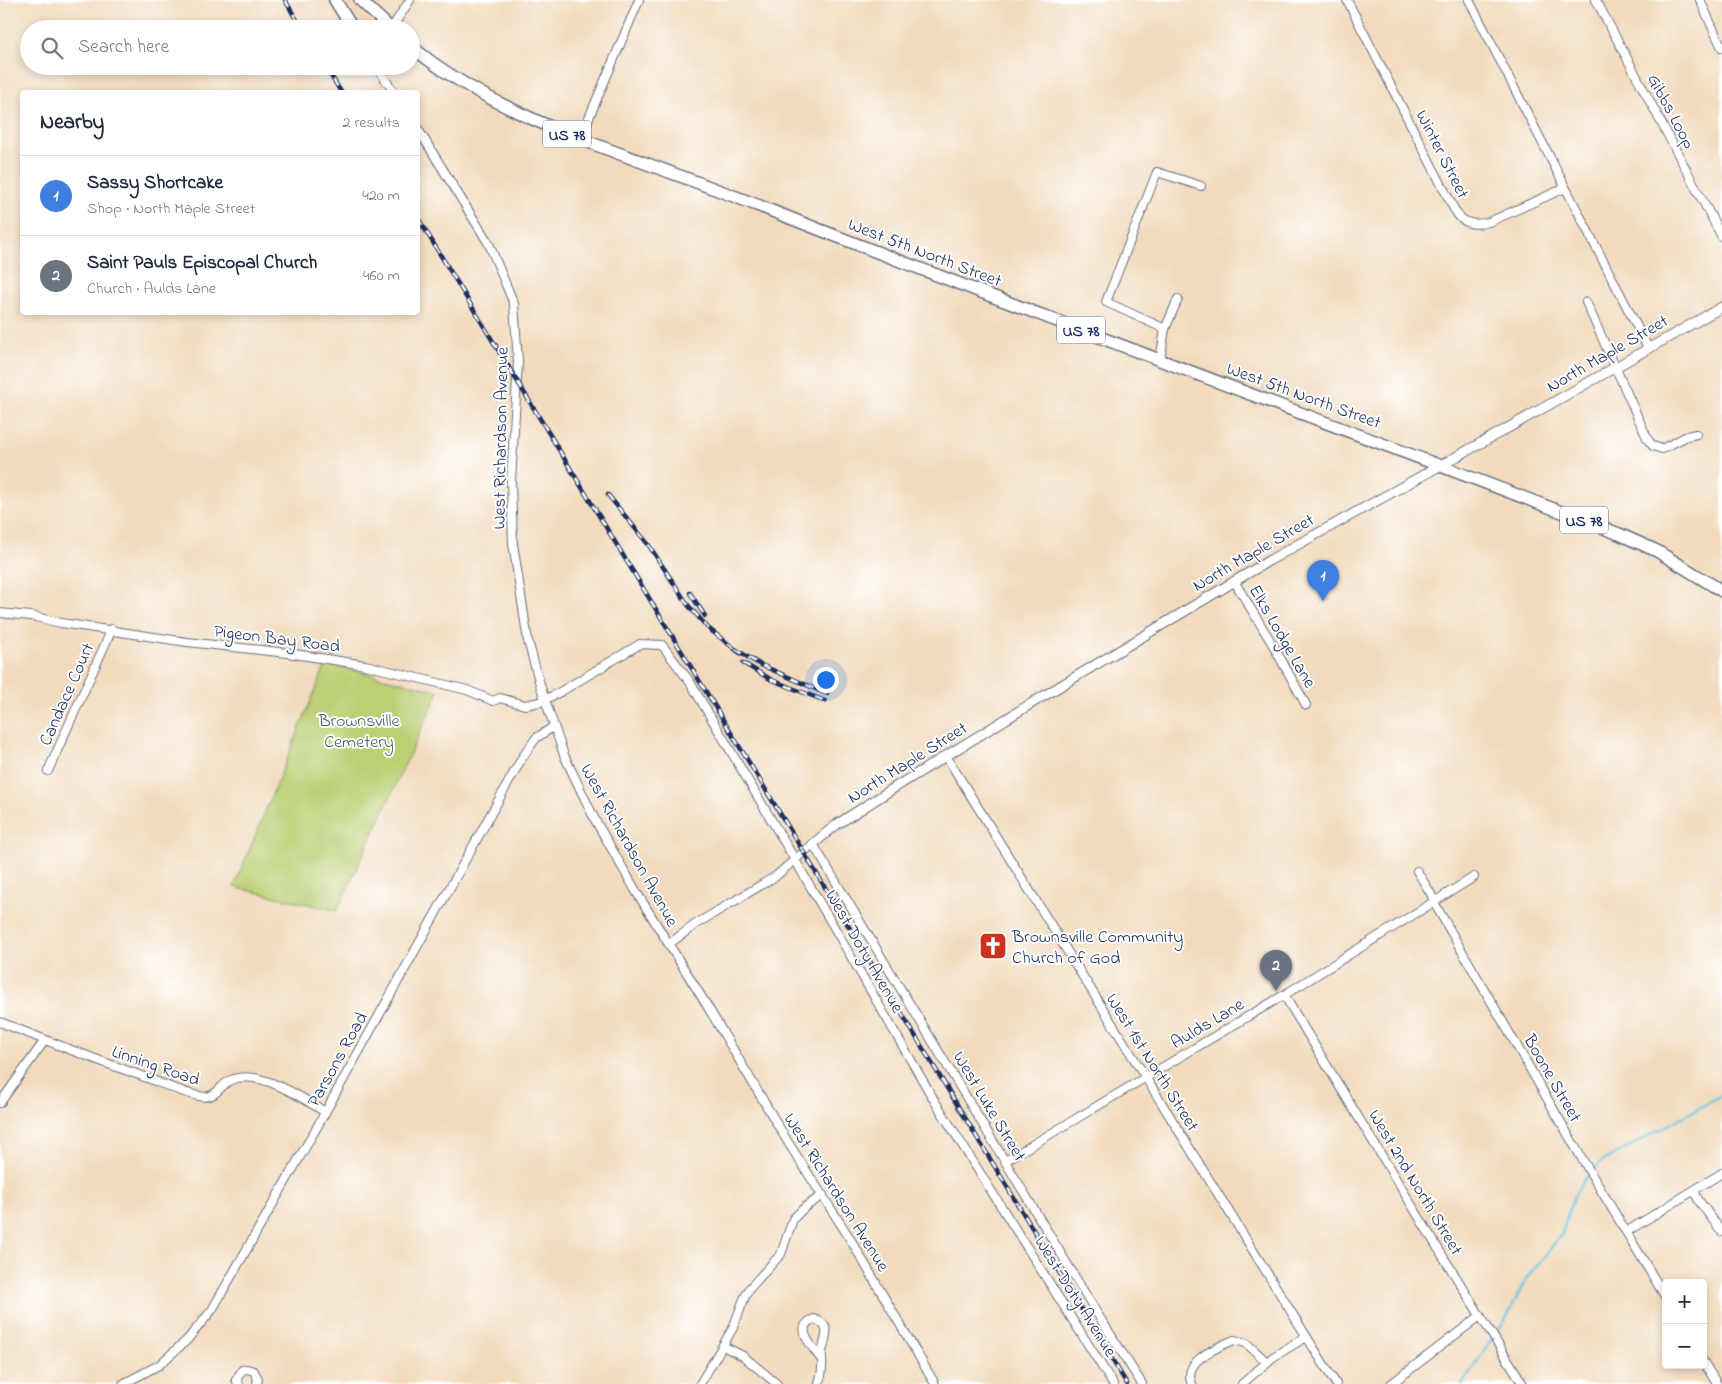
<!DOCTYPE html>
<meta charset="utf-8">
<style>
body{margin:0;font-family:"Indie Flower",sans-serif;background:#f2f2f3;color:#1f2937}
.controls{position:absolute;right:15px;bottom:15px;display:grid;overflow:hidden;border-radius:5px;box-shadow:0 2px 8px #0003}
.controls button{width:45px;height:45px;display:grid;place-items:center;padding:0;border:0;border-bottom:1px solid #e0e1e3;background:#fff;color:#1f2937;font:25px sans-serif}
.you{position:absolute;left:825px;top:679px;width:18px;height:18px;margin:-12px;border:4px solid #fff;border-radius:50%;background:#1a73e8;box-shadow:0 0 0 8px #1a73e833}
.badge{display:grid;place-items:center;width:32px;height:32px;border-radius:50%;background:#c8321e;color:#fff;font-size:16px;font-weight:700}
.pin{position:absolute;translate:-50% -41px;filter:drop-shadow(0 1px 2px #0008)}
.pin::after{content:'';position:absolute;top:26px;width:18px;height:15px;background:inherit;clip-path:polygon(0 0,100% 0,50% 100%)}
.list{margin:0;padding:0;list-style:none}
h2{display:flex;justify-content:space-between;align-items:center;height:65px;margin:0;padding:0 20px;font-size:21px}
h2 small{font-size:16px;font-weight:400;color:#747a83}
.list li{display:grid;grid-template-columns:32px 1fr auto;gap:15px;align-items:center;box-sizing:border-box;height:80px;padding:0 20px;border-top:1px solid #e0e1e3}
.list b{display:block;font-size:19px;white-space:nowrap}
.list p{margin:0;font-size:16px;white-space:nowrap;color:#747a83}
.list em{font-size:16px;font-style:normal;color:#747a83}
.icon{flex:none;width:28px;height:28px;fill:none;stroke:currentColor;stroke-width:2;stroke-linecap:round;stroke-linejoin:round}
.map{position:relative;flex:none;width:1722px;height:1384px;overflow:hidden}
.search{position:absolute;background:#fff;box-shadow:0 2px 8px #0003;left:20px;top:20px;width:400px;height:55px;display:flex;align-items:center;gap:12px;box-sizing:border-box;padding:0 18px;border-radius:28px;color:#747a83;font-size:19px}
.panel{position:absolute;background:#fff;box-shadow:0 2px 8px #0003;left:20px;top:90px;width:400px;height:225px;border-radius:5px}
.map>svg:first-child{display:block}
</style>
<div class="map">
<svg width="1722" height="1384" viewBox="0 0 1722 1384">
<rect width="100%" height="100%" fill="#fff"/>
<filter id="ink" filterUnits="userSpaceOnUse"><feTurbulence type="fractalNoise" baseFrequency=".02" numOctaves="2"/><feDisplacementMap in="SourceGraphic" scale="10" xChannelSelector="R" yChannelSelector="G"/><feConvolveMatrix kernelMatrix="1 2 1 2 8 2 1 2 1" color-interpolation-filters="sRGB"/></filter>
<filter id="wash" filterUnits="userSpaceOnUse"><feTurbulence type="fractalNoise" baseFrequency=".0096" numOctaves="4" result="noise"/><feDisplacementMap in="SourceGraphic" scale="20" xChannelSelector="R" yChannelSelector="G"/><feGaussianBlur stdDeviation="1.12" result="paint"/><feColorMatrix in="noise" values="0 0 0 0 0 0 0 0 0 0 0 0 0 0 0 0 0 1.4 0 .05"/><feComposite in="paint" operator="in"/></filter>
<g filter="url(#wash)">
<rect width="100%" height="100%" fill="#f2dbbd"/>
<polygon fill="#bbcf73" stroke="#6b7f68" points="326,664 439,691 337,911 234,887"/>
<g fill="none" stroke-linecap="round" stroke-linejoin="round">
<g stroke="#62c6e0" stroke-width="2.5">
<polyline points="1495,1335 1506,1319 1526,1279 1562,1234 1572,1200 1584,1180 1601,1162 1722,1095"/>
<polyline points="1462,1384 1492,1339"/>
</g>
</g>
</g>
<g filter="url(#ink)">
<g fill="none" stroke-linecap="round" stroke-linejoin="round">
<defs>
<g id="minor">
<path d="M 1347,0 L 1454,209 C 1462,224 1473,226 1489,222 L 1565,188"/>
<polyline points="1469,0 1648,348"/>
<polyline points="1596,0 1722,237"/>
<polyline points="1700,0 1722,48"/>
<polyline points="391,29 410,0"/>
<polyline points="376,66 394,92"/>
<polyline points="418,129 489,244 514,304 518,362 511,481 513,544 528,641 541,688 564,755 594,818 637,893 706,1004 789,1144 849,1237 935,1384"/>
<polyline points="580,139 639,0"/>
<polyline points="1586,302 1648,440 1653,446 1662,449 1687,436 1696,434"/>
<polyline points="1165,329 1106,302 1157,172 1201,186"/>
<polyline points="1160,361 1165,329 1178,299"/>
<polyline points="1234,581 1273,645 1306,705"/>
<polyline points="0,613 31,616 61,623 187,642 288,653 365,665 467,690 493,701 500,698 525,705 540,702 560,692 640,644 662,645 690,682 795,860 934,1100 1113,1384"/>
<polyline points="946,756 1336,1384"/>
<polyline points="48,771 112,629"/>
<polyline points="1417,871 1431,894 1436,906 1581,1157 1666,1298"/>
<polyline points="669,944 696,924 776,876 813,844 1095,1310 1142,1384"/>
<polyline points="1284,995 1439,1250 1523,1384"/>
<path d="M 0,1022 C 47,1041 94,1059 142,1076 C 161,1083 179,1092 199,1096 C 217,1100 219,1085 231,1080 C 258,1068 303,1098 325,1112"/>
<polyline points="0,1103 45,1040"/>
<polyline points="1005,1161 1284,995 1474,877"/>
<polyline points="1694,1191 1699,1201 1722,1232"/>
<polyline points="1626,1232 1722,1173"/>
<polyline points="723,1346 743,1356 777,1384"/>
<polyline points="1703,1361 1717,1384"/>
<polyline points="123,1384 159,1365 187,1340 212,1310 317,1127 522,758 536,738 553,727"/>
<polyline points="239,1384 236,1380 242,1370 247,1369 254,1371 258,1379 257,1384"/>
<polyline points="700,1384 733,1328 744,1299 749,1289 781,1254 793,1219 805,1207 823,1195"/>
<path d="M 819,1384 C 820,1379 822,1373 822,1368 C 823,1363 821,1357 822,1352 C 825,1338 833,1325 814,1319 C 792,1327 814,1349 822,1360"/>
<path d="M 1192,1384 C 1181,1361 1218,1347 1234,1340 L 1246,1343 L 1267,1362"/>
<polyline points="1242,1384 1273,1357 1306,1337"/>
<polyline points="1391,1384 1480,1316"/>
</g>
<polyline id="tertiary" points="813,844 836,825 897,786 1037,700 1270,560 1499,433 1722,307"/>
<g id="primary">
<polyline points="335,0 353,29"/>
<polyline points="360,0 391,29"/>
<path d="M 411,46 C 461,88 523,117 583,140 C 644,163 706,185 767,209 C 1050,321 1336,425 1619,534 L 1657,551 L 1722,591"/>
<polyline points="384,68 385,66"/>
</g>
</defs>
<use href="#minor" stroke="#666b7f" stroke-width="10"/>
<use href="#tertiary" stroke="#666b7f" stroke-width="11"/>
<use href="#primary" stroke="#666b7f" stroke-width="14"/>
<use href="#minor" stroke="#fff" stroke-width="8"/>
<use href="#tertiary" stroke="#fff" stroke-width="9"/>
<use href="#primary" stroke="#fff" stroke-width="11"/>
<defs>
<g id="rail">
<polyline points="285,0 302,29"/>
<polyline points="325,66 341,92"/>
<polyline points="418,218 1127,1384"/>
<polyline points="608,495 648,544 688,605 708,628 740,653"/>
<polyline points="690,593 705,616"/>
<polyline points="735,649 759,664 827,694"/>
<polyline points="743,663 772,680 825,701"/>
</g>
</defs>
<use href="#rail" stroke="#1b2f5e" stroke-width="4.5"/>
<use href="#rail" stroke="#fff" stroke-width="2.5" stroke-dasharray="8" stroke-linecap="butt"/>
</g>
</g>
<defs>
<symbol id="church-square" viewBox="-11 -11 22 22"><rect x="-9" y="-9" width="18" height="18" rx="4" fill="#c8321e" stroke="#fff"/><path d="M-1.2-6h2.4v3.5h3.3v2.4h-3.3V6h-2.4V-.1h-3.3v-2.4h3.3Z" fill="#fff"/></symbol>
</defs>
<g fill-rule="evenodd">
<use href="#church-square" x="977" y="930" width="32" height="32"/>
</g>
<g text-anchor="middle" stroke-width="4" stroke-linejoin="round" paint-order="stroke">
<g fill="#fff" stroke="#5f6d8e" stroke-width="1">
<rect x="543" y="120.5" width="48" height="27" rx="4"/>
<rect x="1057" y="316.5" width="48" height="27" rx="4"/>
<rect x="1560" y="506.5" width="48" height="27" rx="4"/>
</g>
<g font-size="16" font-weight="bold" fill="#1b2f5e">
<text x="567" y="140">US 78</text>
<text x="1081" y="336">US 78</text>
<text x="1584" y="526">US 78</text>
</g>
<g font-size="18" fill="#1b2f5e" stroke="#fff">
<text transform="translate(1672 111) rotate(62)" y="6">Gibbs Loop</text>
<text transform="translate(1443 154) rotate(63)" y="6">Winter Street</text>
<text transform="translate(925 252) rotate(21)" y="6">West 5th North Street</text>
<text transform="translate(1607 353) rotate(-30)" y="6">North Maple Street</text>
<text transform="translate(1304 395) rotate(20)" y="6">West 5th North Street</text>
<text transform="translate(500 438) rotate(-89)" y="6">West Richardson Avenue</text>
<text transform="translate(1253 552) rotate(-30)" y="6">North Maple Street</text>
<text transform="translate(1283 636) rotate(60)" y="6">Elks Lodge Lane</text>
<text transform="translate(277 638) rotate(7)" y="6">Pigeon Bay Road</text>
<text transform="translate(66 694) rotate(-66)" y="6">Candace Court</text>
<text transform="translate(907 762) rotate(-32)" y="6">North Maple Street</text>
<text transform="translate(630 845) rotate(61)" y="6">West Richardson Avenue</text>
<text transform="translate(865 951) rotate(60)" y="6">West Doty Avenue</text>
<text transform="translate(1207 1023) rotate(-31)" y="6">Aulds Lane</text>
<text transform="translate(337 1059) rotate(-61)" y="6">Parsons Road</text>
<text transform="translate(1153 1062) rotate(58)" y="6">West 1st North Street</text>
<text transform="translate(156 1065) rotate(19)" y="6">Linning Road</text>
<text transform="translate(1553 1078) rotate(60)" y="6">Boone Street</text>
<text transform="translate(990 1106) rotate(59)" y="6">West Luke Street</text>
<text transform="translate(1416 1182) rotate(59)" y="6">West 2nd North Street</text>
<text transform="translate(837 1192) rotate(58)" y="6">West Richardson Avenue</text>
<text transform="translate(1076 1296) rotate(58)" y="6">West Doty Avenue</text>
</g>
<g font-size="18" fill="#4b5f64" stroke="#fff">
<text x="359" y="726">Brownsville<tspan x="359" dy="21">Cemetery</tspan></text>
</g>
<g font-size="18" fill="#1b2f5e" stroke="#fff" text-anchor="start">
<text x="1012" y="942">Brownsville Community<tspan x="1012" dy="21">Church of God</tspan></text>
</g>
</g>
</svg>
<div class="controls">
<button>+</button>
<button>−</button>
</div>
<div class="you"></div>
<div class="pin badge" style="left:1323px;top:601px;background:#3f7fe0">1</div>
<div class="pin badge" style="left:1276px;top:991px;background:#6b7280">2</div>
<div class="search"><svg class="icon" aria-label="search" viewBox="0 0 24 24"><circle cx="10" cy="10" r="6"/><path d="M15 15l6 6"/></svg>Search here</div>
<section class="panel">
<h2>Nearby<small>2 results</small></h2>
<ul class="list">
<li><span class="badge" style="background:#3f7fe0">1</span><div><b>Sassy Shortcake</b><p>Shop · North Maple Street</p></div><em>420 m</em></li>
<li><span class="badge" style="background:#6b7280">2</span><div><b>Saint Pauls Episcopal Church</b><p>Church · Aulds Lane</p></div><em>460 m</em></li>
</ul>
</section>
</div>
